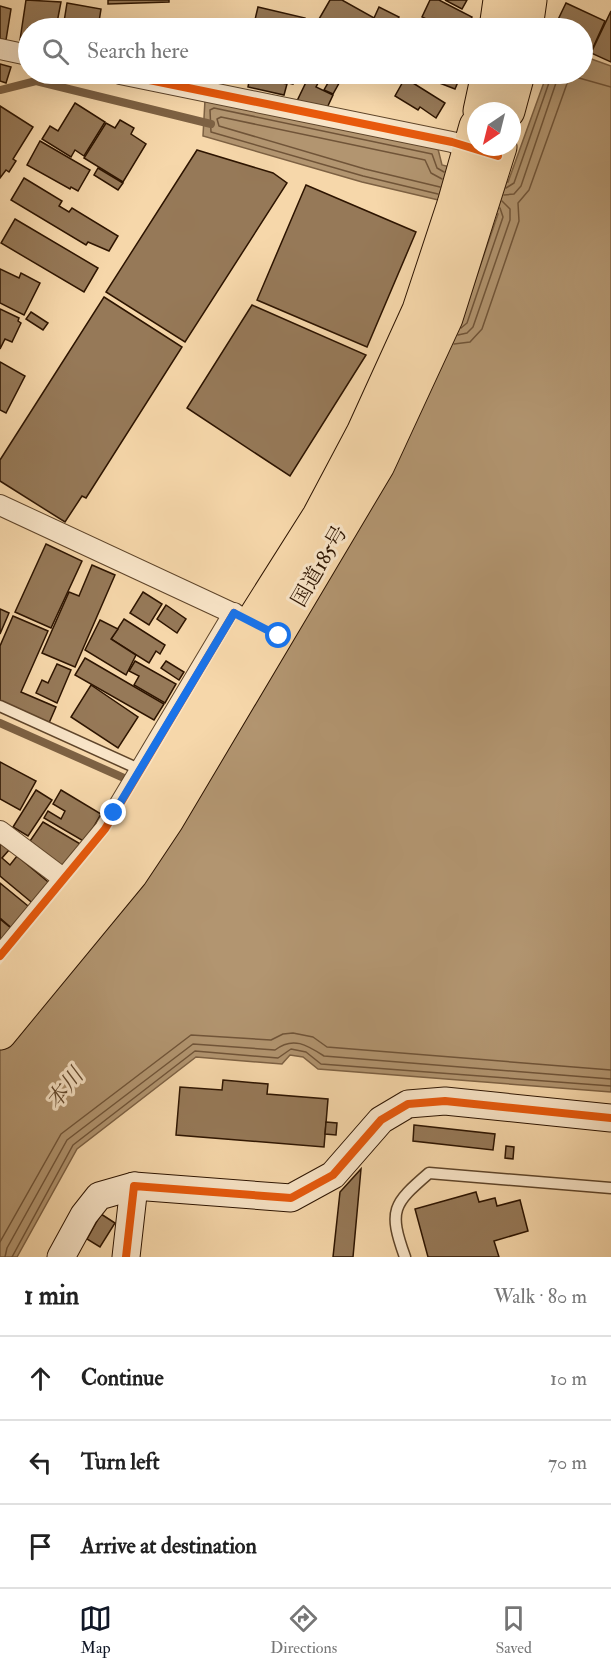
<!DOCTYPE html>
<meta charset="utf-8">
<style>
body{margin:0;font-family:"IM FELL Double Pica","Noto Serif JP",serif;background:#f6f6f6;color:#222}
.compass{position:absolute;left:467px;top:102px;width:54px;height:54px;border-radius:50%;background:#fff;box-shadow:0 6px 24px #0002;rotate:215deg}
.stop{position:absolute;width:18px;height:18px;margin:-14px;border:4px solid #1a73e8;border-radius:50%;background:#fff}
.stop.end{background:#1a73e8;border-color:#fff;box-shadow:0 2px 6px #0008}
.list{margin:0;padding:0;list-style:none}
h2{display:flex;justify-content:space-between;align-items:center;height:78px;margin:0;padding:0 24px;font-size:26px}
h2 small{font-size:20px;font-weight:400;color:#767676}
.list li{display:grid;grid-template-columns:39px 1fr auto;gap:18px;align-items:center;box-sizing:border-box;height:84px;padding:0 24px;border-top:2px solid #e0e0e0}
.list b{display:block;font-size:22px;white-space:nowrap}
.list em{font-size:20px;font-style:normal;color:#767676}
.icon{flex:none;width:33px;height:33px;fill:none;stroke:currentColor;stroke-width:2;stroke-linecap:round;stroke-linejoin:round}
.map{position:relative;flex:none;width:611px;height:1257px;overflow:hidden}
.search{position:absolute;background:#fff;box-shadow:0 6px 24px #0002;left:18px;right:18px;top:18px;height:66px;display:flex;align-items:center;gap:15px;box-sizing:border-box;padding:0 21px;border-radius:33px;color:#767676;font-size:22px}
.sheet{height:330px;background:#fff}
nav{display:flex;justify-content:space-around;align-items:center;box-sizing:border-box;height:84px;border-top:2px solid #e0e0e0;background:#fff;font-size:16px;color:#767676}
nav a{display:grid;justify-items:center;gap:3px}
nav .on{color:#111827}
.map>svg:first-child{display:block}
</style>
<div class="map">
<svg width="611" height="1257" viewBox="0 0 611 1257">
<rect width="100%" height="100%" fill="#f6d7aa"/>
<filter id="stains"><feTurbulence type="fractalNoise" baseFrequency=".00333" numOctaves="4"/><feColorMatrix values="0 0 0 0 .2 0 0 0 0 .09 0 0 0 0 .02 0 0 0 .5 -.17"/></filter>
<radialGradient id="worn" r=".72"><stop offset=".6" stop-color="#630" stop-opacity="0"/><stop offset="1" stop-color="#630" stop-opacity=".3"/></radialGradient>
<polygon fill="#b29570" stroke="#7d6143" stroke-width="1.5" points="583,56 611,66 611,1092 318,1069 303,1057 290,1055 282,1064 196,1057 77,1149 17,1257 0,1257 0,972 461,322 498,214 362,182 203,136 205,100 438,149 442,165 508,182 547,74 582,74"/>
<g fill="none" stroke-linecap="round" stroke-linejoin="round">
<g stroke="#705438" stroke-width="1.5">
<polyline points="440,187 365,169 219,126 217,119 221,117 425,160 431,173 442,179"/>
<polyline points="506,188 514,183 552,74"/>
<polyline points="438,194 363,176 211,132 210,110 214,108 432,154 437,168 444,172"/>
<polyline points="504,195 514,194 521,186 559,74"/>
<polyline points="461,328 467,323 503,217 500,208"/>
<polyline points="458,335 467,333 473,327 510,220 510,209 502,201"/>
<polyline points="454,344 470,342 482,329 519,221 518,203 529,190 569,78 572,76 611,87"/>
<polyline points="0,1242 61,1134 191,1035 271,1040 283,1034 293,1033 313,1037 327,1047 611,1070"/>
<path d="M 5,1257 L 7,1248 L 67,1140 L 193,1044 L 275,1050 C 293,1036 307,1045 324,1056 L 611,1079"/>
<polyline points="12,1257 73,1145 195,1051 278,1058 291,1049 306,1052 321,1064 611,1086"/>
</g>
<g stroke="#7d6143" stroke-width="8">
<polyline points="0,90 36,81 211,124"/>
<polyline points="0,723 133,782"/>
</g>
</g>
<g fill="#967958" stroke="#2d1400" stroke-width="1.5">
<polygon points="26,0 61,2 56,28 28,28 28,42 20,40"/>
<polygon points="108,0 169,0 169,2 108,4"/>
<polygon points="330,0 342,0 374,18 379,7 399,17 392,28 325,28 327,24 319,19"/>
<polygon points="430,0 439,0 472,17 466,28 445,28 422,17"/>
<polygon points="445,0 467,0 462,9"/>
<polygon points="67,3 101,9 98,28 63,28"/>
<polygon points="566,3 605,21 591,52 582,48 582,28 554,28"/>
<polygon points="0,6 11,9 6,40 0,39"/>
<polygon points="258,7 305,18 303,28 253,28"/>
<polygon points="611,11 611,62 591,53"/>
<polygon points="211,19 249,23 249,28 210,28"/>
<polygon points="0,64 11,67 6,83 0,81"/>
<polygon points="250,74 296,74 293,84"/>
<polygon points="310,74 323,74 316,87 333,95 326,110 296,103"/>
<polygon points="333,74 343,76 333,94 324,90"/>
<polygon points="440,74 460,77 455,89 437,82"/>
<polygon points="250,76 287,84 284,95 248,87"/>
<polygon points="405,78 445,103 436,118 420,107 418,110 395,96"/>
<polygon points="75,103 105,122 84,156 75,150 71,157 42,139 50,126 58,131"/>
<polygon points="0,106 33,127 13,159 16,161 9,172 6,170 0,178"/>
<polygon points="120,120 134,128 131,134 146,144 123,182 84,158 106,123 115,128"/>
<polygon points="40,141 90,170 78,191 71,187 70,189 27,165"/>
<polygon points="197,150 273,173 287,183 185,342 106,292"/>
<polygon points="98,168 123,183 118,190 94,175"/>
<polygon points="24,178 62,201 59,206 69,212 72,208 118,236 109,251 88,242 86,245 11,200"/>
<polygon points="306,185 416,232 367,347 257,300"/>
<polygon points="15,219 98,268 84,292 1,243"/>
<polygon points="0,269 19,278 21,273 40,283 24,315 0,303"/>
<polygon points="104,297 182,347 86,498 82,496 65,522 0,481 0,460"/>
<polygon points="252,305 366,355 290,476 187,408"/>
<polygon points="0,309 19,318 18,321 21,323 12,342 5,339 0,349"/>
<polygon points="31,312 48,323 43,330 26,319"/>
<polygon points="0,362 25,376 6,413 0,410"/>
<polygon points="46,544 82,561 51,628 15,612"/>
<polygon points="92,565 115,575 75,667 42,653 69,592 79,596"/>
<polygon points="143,592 162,604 149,625 130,613"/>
<polygon points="166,605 186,619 177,633 157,619"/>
<polygon points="0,609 9,613 0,634"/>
<polygon points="13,616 48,631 21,692 56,707 49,723 0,702 0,646"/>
<polygon points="124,619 165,645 160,654 156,651 149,663 111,639"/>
<polygon points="100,620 118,629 111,639 136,655 126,675 85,650"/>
<polygon points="85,658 164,704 154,720 75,675"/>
<polygon points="135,661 176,684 165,703 134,685 139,676 129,671"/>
<polygon points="166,661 184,672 179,680 161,668"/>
<polygon points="57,664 71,670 57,703 36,693 42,680 48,683"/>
<polygon points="91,685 138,717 118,748 71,717"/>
<polygon points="0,762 36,781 20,810 0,799"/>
<polygon points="36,790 52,800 28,836 13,827"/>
<polygon points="61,790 101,814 85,842 44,818 48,811 61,819 65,811 53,804"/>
<polygon points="43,822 82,845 65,869 30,841"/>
<polygon points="0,842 9,850 2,858 10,865 17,856 53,886 36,906 0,876"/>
<polygon points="0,883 33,910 15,931 0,918"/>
<polygon points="0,919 17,933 7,945 0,939"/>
<polygon points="223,1080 268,1084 267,1094 328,1099 324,1147 176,1135 180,1087 222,1090"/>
<polygon points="326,1122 337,1123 336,1135 325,1134"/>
<polygon points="414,1125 495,1134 493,1150 413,1141"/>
<polygon points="506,1146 514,1147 513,1159 505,1158"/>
<polygon points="361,1169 353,1257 333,1257 340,1192"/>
<polygon points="476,1192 479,1202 495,1198 497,1206 520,1200 528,1231 494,1241 499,1257 428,1257 415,1209"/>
<polygon points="101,1214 115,1223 100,1247 87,1239"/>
</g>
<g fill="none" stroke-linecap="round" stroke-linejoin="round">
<defs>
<g id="lane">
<polyline points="0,706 141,770"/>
<path d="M 405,1257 C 388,1210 393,1204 429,1173 L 611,1188"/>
</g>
<g id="street">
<polyline points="0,49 28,55"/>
<polyline points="120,74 452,142 478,151"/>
<polyline points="0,505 245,619"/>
<polyline points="0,831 72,885"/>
<polyline points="0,956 105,829 234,613"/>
</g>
<g id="secondary">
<polyline points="61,1257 84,1215 99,1196 134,1186 291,1198 333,1175 381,1120 408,1104 445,1101 611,1118"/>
<polyline points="126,1257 134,1186"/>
</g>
<g id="highway">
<polyline points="496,28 500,0"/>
<polyline points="526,28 530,0"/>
<polyline points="480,111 488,74"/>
<polyline points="508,111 518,74"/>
<polyline points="0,991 105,864 162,777 252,622 319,516 363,433 419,310 454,204 476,126"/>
<polyline points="0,1033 131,874 167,820 378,465 446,318 500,147"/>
</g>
</defs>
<use href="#lane" stroke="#5f452a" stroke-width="13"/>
<use href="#street" stroke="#5f452a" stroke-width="22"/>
<use href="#secondary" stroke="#2d1400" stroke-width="29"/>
<use href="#highway" stroke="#2d1400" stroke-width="35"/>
<use href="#lane" stroke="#f9e5c8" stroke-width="10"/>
<use href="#street" stroke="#f9e5c8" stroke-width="20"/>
<use href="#secondary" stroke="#f9e5c8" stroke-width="27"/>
<use href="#highway" stroke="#f6d7aa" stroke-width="33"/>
<defs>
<g id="cycleway">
<polyline points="120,74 452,142 498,156"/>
<polyline points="0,956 105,829 234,613"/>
<polyline points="126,1257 134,1186 291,1198 333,1175 381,1120 408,1104 445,1101 611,1118"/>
</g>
</defs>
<use href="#cycleway" stroke="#f9e5c8" stroke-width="11"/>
<use href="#cycleway" stroke="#e8590c" stroke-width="8"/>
</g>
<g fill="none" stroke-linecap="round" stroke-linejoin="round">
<polyline stroke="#1a73e8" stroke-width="8" points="114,813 234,613 279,636"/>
</g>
<g text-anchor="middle" stroke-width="6" stroke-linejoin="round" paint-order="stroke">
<g font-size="21" fill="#2d1400" stroke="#f9e5c8">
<text transform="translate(319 566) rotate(-60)" y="7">国道185号</text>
</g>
<g font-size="22" font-style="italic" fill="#62482d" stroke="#f9e5c8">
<text transform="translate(64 1088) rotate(-51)" y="8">本川</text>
</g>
</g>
<rect width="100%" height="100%" filter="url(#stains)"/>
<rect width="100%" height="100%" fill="url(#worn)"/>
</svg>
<svg class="compass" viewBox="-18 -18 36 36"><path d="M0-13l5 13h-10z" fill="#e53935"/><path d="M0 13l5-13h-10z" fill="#767676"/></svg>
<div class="stop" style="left:279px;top:636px"></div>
<div class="stop end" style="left:114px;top:813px"></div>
<div class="search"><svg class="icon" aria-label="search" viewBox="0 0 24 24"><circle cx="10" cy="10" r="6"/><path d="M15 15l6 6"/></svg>Search here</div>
</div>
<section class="sheet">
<h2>1 min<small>Walk · 80 m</small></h2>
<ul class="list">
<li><svg class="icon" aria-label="ahead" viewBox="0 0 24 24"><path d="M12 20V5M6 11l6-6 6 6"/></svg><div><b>Continue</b></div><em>10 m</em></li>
<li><svg class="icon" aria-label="left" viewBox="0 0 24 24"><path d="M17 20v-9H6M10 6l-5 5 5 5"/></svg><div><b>Turn left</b></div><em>70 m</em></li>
<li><svg class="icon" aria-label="arrive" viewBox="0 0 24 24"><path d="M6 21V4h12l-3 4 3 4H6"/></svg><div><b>Arrive at destination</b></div></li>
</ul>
</section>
<nav>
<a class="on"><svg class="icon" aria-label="map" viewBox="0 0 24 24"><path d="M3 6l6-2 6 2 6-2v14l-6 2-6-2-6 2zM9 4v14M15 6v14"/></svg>Map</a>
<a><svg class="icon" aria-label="directions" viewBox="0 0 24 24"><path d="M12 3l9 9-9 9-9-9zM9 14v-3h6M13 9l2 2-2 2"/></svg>Directions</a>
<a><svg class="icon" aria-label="saved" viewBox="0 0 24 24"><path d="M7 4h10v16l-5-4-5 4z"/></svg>Saved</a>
</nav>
